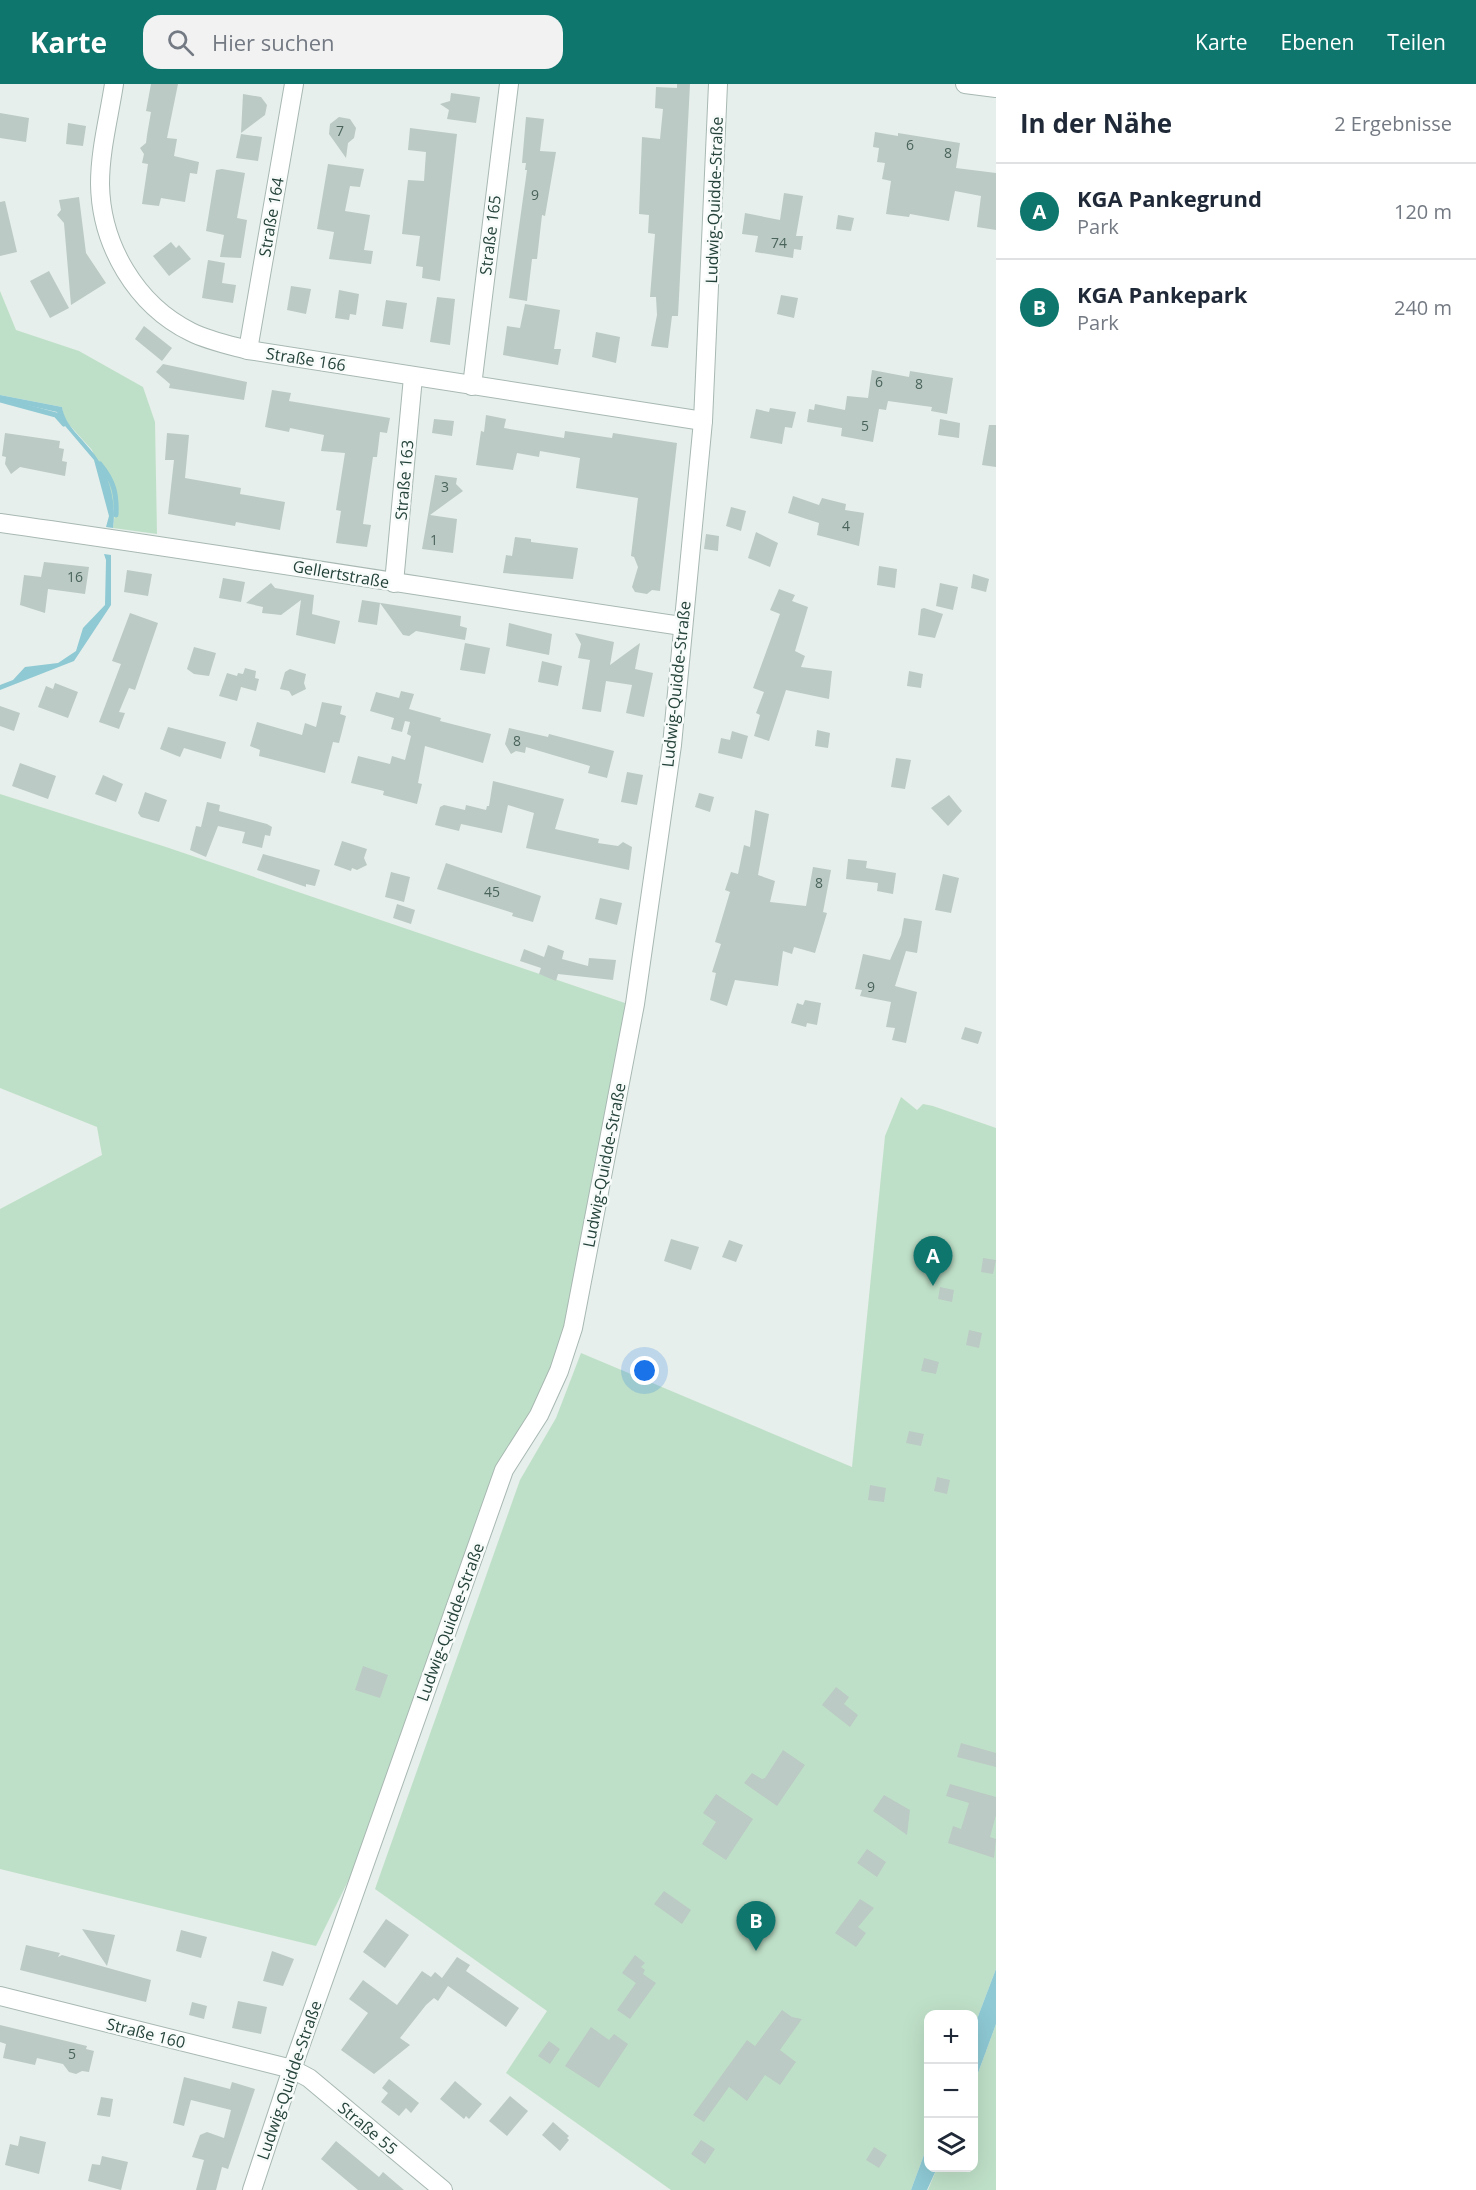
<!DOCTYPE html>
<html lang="de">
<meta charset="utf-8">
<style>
body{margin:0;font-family:"Open Sans",sans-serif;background:#f2f2f3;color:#1f2937}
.controls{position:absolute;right:18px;bottom:18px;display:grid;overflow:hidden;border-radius:12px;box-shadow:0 6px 24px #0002}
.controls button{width:54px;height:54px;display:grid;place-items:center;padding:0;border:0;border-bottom:2px solid #e0e1e3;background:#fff;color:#1f2937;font:30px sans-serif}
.you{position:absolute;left:645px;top:1287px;width:21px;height:21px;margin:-15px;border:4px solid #fff;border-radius:50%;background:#1a73e8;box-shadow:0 0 0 9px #1a73e833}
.badge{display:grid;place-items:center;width:39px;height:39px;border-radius:50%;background:#0f766e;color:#fff;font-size:20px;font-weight:700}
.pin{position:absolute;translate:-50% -50px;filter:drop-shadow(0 2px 3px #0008)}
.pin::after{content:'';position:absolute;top:32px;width:21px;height:18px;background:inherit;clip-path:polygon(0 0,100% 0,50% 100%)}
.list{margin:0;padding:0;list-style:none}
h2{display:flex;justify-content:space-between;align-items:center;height:78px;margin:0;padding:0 24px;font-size:26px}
h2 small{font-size:20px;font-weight:400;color:#747a83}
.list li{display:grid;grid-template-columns:39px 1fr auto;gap:18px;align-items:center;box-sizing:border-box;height:96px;padding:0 24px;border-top:2px solid #e0e1e3}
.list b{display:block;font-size:22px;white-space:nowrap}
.list p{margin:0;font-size:20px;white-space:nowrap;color:#747a83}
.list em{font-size:20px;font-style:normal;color:#747a83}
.icon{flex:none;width:33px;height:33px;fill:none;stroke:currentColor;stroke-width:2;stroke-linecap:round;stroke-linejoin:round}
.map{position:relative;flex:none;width:996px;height:2106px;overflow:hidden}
header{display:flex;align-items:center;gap:36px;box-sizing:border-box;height:84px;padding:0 30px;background:#0f766e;color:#fff}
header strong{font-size:28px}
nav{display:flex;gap:33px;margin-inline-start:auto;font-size:21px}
.search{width:420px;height:54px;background:#f2f2f3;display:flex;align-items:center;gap:15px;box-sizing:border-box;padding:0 21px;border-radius:18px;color:#747a83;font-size:22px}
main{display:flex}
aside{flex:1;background:#fff}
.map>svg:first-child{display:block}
</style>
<header>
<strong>Karte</strong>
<div class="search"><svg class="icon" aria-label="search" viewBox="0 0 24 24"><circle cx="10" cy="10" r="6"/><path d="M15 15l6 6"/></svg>Hier suchen</div>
<nav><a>Karte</a><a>Ebenen</a><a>Teilen</a></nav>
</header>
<main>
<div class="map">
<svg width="996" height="2106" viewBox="0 0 996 2106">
<rect width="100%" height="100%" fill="#e6efeb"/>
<g fill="#bfe0c8">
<polygon points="0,207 16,246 79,267 143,303 155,338 157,450 113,444 115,428 92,366 64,335 62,323 0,311"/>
<polygon points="0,710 166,763 625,919 616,993 569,1242 535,1320 497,1382 352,1789 316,1862 0,1785 0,1125 102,1071 97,1043 0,1004"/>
<polygon points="901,1013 917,1026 923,1020 933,1022 996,1044 996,1885 974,1943 974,1930 928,1930 928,2060 911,2106 671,2106 506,1989 547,1927 375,1805 520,1396 556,1334 581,1269 852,1383 885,1052"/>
<polygon points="996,1940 996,2106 928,2106 937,2084 974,2084 974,2000"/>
</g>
<g fill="#8ec9d4">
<path d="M 0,311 L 62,323 C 65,341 79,351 90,365 C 108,385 117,417 113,444 L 106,443 L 109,432 L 94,376 L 60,336 L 57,328 L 0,315 Z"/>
<polygon points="104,470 111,471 111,521 74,577 0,606 0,601 13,596 25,583 58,579 76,567 83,544 105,521 106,476"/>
<polygon points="996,1885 996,1940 974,2000 974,1943"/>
<polygon points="928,2060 928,2084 937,2084 927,2106 911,2106"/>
</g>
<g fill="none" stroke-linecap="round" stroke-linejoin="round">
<g stroke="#8ec9d4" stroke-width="5">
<polyline points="0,316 56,331 64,340"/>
<path d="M 100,380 C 114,397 117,410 116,431"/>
</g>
</g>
<g fill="#bbcac4">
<polygon points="151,0 178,0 167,54 177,55 174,72 199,78 197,90 190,89 185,118 161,114 159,122 142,120 148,80 142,79 144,70 140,64 146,59 147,51 151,28 146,27"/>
<polygon points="677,0 690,0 678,232 672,232 668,264 651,262 657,231 656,213 650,213 655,150 648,149 649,131 639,130 642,53 660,55 663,25 655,24 656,3 677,4"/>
<polygon points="451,9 480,13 476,39 447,35 449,26 440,20 450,17"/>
<polygon points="243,10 261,13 267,21 265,31 241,49"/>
<polygon points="0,29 29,34 26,58 0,54"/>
<polygon points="339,33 350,35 356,44 354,54 348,59 346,74 329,50 330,40"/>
<polygon points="526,33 544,35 540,67 556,68 545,132 542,131 537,175 532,175 527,217 509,214 527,86 525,86 526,79 522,79"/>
<polygon points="68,39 86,42 83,62 66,60"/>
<polygon points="410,44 457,50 440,197 422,194 423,183 416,182 420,152 402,150 408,96 424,97 426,68 408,66"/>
<polygon points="875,48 898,52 898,49 960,59 956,84 996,89 996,146 977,143 981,112 955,107 949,137 910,130 909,133 886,130 891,97 882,95 885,79 877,78 879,64 873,63"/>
<polygon points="241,50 262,53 258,77 236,74"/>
<polygon points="328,80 364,85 360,103 350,102 345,127 370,131 364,166 373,167 371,180 329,175 334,148 317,145"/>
<polygon points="222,85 245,89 237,134 247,136 241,174 220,173 224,151 206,147 216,86"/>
<polygon points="784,109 803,112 796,152 803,152 801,166 794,165 793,174 755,168 758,152 742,150 745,129 780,136"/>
<polygon points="79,113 86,169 106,199 71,221 64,139 57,131 61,126 59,116"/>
<polygon points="5,117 17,168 0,172 0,118"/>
<polygon points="838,131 854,134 851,147 836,145"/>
<polygon points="171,158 176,164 179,161 191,175 169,192 153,172"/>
<polygon points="208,176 225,179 222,199 236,201 233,219 202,214"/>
<polygon points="49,187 69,224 50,234 30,197"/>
<polygon points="291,202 311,205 306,230 287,226"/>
<polygon points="339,206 359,210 356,231 350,230 349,236 335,234"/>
<polygon points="781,211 798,214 794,234 777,230"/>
<polygon points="437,213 455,215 450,261 430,258"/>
<polygon points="386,216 407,219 403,245 382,242"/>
<polygon points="525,220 560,226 554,265 561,265 558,281 503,271 507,242 520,244"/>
<polygon points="144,242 172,264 162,277 135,255"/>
<polygon points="596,248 620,253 616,279 592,273"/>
<polygon points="163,280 247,298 244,316 169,304 170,300 156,288"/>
<polygon points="872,286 909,293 910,287 953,294 947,330 931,327 932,323 888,317 886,326 879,325 873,358 841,352 842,344 807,338 809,325 814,326 815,320 845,326 847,312 868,314"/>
<polygon points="272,306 291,309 289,317 390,334 387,349 380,348 377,373 373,373 363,440 371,441 367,463 336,459 341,427 336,426 345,369 321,367 324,351 290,344 289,348 265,343"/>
<polygon points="770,324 796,328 792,344 785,343 782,360 750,354 756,325 769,328"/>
<polygon points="486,331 506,335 504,344 564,354 565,347 612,354 613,349 677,359 660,507 652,506 647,510 635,508 632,503 638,483 634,473 631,472 638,414 576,404 580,374 540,367 539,373 517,369 513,386 476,381 481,347 484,348"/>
<polygon points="434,335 454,337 452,352 432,349"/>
<polygon points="940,335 960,339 959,354 938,351"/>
<polygon points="989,341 996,341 996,383 982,381"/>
<polygon points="5,349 60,357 59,364 64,365 62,377 67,378 65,392 20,383 11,390 5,380 6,373 2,372"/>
<polygon points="167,349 189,351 185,394 241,404 240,410 285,418 280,446 236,438 235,442 168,430 174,376 165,376"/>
<polygon points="435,391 457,394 456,400 463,407 430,431 457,435 453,469 422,465"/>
<polygon points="793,412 819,421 822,414 846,420 845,426 864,429 859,462 817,451 819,439 788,429"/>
<polygon points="731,423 746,427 741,447 726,442"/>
<polygon points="756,448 778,459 770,483 748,474"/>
<polygon points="706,450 719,452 718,467 704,465"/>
<polygon points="515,453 531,455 531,458 578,464 573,495 503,489 506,471 512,472"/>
<polygon points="44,478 89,483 85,510 48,505 45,529 20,521 24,491 41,493"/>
<polygon points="879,482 897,485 895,504 877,501"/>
<polygon points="127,486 152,490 148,512 124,508"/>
<polygon points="973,490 989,495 986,508 971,504"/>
<polygon points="223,494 245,498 241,518 219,514"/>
<polygon points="271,499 275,504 314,511 312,530 340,537 335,560 296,551 301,516 281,531 262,529 263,523 246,519"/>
<polygon points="940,499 958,503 953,526 936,522"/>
<polygon points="779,505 795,511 792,517 808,523 795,567 805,572 801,583 832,587 829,615 786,606 769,657 754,652 760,631 756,629 764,608 753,604 780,530 770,526"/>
<polygon points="362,516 419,525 461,532 460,542 467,544 465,556 416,547 409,552 403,551 380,519 377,541 358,538"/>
<polygon points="924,524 943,530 935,554 918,551 921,525"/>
<polygon points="130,529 158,539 135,606 129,604 119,628 125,629 119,645 99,638 121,580 112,577"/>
<polygon points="509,539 552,550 549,571 506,562"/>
<polygon points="575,549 614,558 610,581 640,559 635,585 653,589 644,633 626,629 632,601 606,597 601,628 582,625 590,576 578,574 581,560"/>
<polygon points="465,559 490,564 485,590 460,586"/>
<polygon points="194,563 216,569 209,592 194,590 187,585"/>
<polygon points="542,577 562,582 558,602 538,598"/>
<polygon points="245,584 256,587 255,594 259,595 256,607 241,603 237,617 219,612 227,589 237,592 238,589 243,590"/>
<polygon points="290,585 306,590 304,599 306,605 292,612 289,607 280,605 285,588"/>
<polygon points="909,587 923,590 921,604 907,602"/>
<polygon points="55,599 78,608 68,634 38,623 46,602 53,605"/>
<polygon points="401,607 414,610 409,625 441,634 440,637 491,650 483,679 425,662 418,699 422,700 417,720 383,711 384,707 351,699 358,672 390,680 392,672 405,676 411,652 407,650 410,638 405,637 402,648 391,645 394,634 370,627 376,608 399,614"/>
<polygon points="322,618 342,622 340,630 346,632 339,659 333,658 325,689 259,672 260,666 250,662 257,638 302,651 305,639 316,643"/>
<polygon points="0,622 20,629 14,647 0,642"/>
<polygon points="168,643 226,658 221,675 184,664 180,673 160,665"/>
<polygon points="509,644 548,653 549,650 614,667 607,694 588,689 590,682 526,663 525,669 516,667 511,670 505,660"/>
<polygon points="817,646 830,649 828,664 815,662"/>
<polygon points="732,647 748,652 742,675 718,669 721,654 730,656"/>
<polygon points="896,674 911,676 905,705 891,703"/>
<polygon points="20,679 56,692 48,715 12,702"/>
<polygon points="627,688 643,691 637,721 621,718"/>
<polygon points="103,691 123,700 116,718 95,710"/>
<polygon points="493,697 564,715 555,745 599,755 598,759 618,762 623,758 632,763 629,786 526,764 534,729 508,721 502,749 461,740 459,747 435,741 440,723 444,721 465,726 466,721 486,726 487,722 489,722"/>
<polygon points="145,708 167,716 159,738 141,733 138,729"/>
<polygon points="699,709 714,713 710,728 695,723"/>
<polygon points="949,711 962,727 948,742 931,724"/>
<polygon points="207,718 220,721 219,727 267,740 272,743 270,752 265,751 262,764 242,759 245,748 218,742 206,773 190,766 196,742 201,743"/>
<polygon points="755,726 769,730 758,791 775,797 770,818 806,822 813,783 831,786 823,828 827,829 815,869 794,863 792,870 783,867 778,902 735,896 727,922 710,916 716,889 712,888 721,860 715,858 730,808 725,806 731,788 738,790 744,761 750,763"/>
<polygon points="342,757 367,765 364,774 367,781 357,786 352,784 351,787 334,781"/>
<polygon points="263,770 320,786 315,802 306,800 306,803 257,786"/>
<polygon points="848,775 867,777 866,784 896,789 893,810 877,807 878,799 846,795"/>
<polygon points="446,779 541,812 533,838 512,832 513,829 437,805"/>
<polygon points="391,788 410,793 404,818 385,813"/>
<polygon points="943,790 959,794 951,829 935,826"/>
<polygon points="600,814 622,819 617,841 595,835"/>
<polygon points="397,820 415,826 411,840 393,834"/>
<polygon points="904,834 922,837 917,869 906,867 895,902 917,908 906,959 892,956 895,944 886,943 891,918 860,912 862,906 855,905 863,870 890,876 901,851"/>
<polygon points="548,861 564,867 562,875 588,882 589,874 616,876 613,896 558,890 556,897 539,890 541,884 520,877 524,865 544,873"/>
<polygon points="805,916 821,919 817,941 807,939 806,943 791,939 797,919 803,921"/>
<polygon points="965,943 982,948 978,960 961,955"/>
<polygon points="671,1155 699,1163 691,1186 664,1177"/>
<polygon points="729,1156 743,1161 736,1178 722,1173"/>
<polygon points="983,1174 996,1176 993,1190 981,1188"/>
<polygon points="940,1203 954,1206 952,1218 938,1215"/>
<polygon points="969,1246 982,1249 979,1264 966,1261"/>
<polygon points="924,1274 939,1278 936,1290 921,1287"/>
<polygon points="909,1347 924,1350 921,1362 906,1359"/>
<polygon points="937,1393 950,1396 947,1410 934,1407"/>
<polygon points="870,1401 886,1404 884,1418 868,1416"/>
<polygon points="363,1582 388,1591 380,1614 355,1606"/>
<polygon points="836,1603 849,1613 844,1620 858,1631 850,1643 822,1621"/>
<polygon points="961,1659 996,1669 996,1683 957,1673"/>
<polygon points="783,1666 805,1681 777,1722 744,1699 752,1689 762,1695 765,1694"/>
<polygon points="950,1700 996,1713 996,1731 990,1753 996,1755 994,1774 948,1759 953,1742 961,1745 969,1719 946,1712"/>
<polygon points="716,1710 753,1735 726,1776 702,1760 716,1738 703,1729"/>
<polygon points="884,1711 910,1726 907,1751 873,1727"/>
<polygon points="867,1765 886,1778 877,1793 857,1779"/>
<polygon points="664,1807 691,1826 682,1840 654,1820"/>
<polygon points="860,1815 874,1824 858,1843 866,1849 856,1863 835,1849"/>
<polygon points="386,1835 409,1851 385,1884 363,1868"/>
<polygon points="82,1845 115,1851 107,1882"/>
<polygon points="181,1846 207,1853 201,1874 176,1867"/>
<polygon points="26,1861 60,1869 58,1873 62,1871 151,1896 146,1918 20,1886"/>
<polygon points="272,1867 294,1875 283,1902 263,1897"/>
<polygon points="635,1871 645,1879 641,1883 645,1886 643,1890 656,1899 630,1935 617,1926 636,1899 622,1889"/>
<polygon points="457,1873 470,1881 466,1887 519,1924 506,1943 448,1902 438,1917 434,1914 426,1921 400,1954 410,1961 374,1990 341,1966 368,1929 349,1915 363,1896 397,1921 422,1887 431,1893 435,1888 442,1894"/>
<polygon points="238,1917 267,1923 261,1950 232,1944"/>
<polygon points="192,1918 207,1922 204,1935 189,1931"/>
<polygon points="782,1926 792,1933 802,1935 780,1966 796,1978 780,2001 765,1991 747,2017 729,2003 704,2038 693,2031 747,1956 755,1962"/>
<polygon points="0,1941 87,1962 86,1965 94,1967 89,1988 82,1987 76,1990 69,1988 63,1980 37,1974 35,1981 3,1974 6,1960 0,1958"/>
<polygon points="591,1943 609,1956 614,1950 628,1960 599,2004 565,1982"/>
<polygon points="549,1957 560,1965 550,1980 538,1972"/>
<polygon points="184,1993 230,2005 232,1998 255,2005 228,2085 222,2083 216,2106 196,2106 204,2076 192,2073 200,2051 207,2048 224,2054 231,2026 191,2016 184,2042 173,2039"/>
<polygon points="389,1995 419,2019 411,2029 406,2024 399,2032 381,2018 388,2009 382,2004"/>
<polygon points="455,1997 482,2020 469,2035 466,2032 464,2035 440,2015"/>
<polygon points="510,2012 528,2027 507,2052 489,2037"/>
<polygon points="101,2013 113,2015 110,2033 97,2031"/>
<polygon points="553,2038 569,2052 567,2054 569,2056 560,2067 542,2051"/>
<polygon points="20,2052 46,2058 39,2090 5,2081 10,2060 18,2062"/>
<polygon points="701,2056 715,2065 705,2080 691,2070"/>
<polygon points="336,2057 379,2093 383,2088 404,2106 358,2106 321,2075"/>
<polygon points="874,2063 887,2071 879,2084 866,2076"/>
<polygon points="102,2072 128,2078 121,2106 88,2097 92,2080 100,2081"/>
</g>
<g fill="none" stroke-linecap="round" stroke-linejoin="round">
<defs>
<g id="minor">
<path d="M 114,0 C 109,33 100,66 100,100 C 101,161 136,221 191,248 C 209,257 229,261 248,266 L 703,337"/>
<polyline points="965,0 996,4"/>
<polyline points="248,266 294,0"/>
<polyline points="472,302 509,0"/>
<path d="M 0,439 C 228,471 454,508 682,542"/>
<polyline points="394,499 413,293"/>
<polyline points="0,1912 292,1985 309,1994 443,2106"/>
<polyline points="252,2106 292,1985 504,1386 539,1331 559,1287 573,1244 635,920 672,661 703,337 718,0"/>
</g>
</defs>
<use href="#minor" stroke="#a8b8b2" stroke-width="20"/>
<use href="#minor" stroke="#fff" stroke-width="18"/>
</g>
<g text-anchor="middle" stroke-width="5" stroke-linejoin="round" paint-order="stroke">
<g font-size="14" fill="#4a645c">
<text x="340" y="52">7</text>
<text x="910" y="66">6</text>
<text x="948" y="74">8</text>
<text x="535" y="116">9</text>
<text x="779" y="164">74</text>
<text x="879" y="303">6</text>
<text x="919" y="305">8</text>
<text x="865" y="347">5</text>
<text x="445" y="408">3</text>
<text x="846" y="447">4</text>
<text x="434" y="461">1</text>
<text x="75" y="498">16</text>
<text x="517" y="662">8</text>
<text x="819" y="804">8</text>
<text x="492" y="813">45</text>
<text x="871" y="908">9</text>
<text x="72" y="1975">5</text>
</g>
<g font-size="16" fill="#24423a" stroke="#f7fbf9">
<text transform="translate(714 116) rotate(-88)" y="6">Ludwig-Quidde-Straße</text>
<text transform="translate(271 133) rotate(-80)" y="6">Straße 164</text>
<text transform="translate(490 151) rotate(-83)" y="6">Straße 165</text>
<text transform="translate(306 275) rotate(9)" y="6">Straße 166</text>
<text transform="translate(404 396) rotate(-85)" y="6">Straße 163</text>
<text transform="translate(341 490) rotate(10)" y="6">Gellertstraße</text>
<text transform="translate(676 600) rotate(-84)" y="6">Ludwig-Quidde-Straße</text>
<text transform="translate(604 1081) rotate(-79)" y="6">Ludwig-Quidde-Straße</text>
<text transform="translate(450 1538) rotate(-70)" y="6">Ludwig-Quidde-Straße</text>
<text transform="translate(146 1949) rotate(14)" y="6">Straße 160</text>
<text transform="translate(289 1996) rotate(-71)" y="6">Ludwig-Quidde-Straße</text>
<text transform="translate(368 2044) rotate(40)" y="6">Straße 55</text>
</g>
</g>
</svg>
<div class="controls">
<button>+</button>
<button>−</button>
<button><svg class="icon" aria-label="layers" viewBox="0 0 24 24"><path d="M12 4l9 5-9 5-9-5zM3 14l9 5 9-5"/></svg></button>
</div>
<div class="you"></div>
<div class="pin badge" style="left:933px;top:1202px">A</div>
<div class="pin badge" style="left:756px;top:1867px">B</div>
</div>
<aside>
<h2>In der Nähe<small>2 Ergebnisse</small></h2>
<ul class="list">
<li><span class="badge">A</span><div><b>KGA Pankegrund</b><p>Park</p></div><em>120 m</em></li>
<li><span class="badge">B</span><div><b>KGA Pankepark</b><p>Park</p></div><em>240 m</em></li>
</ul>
</aside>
</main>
